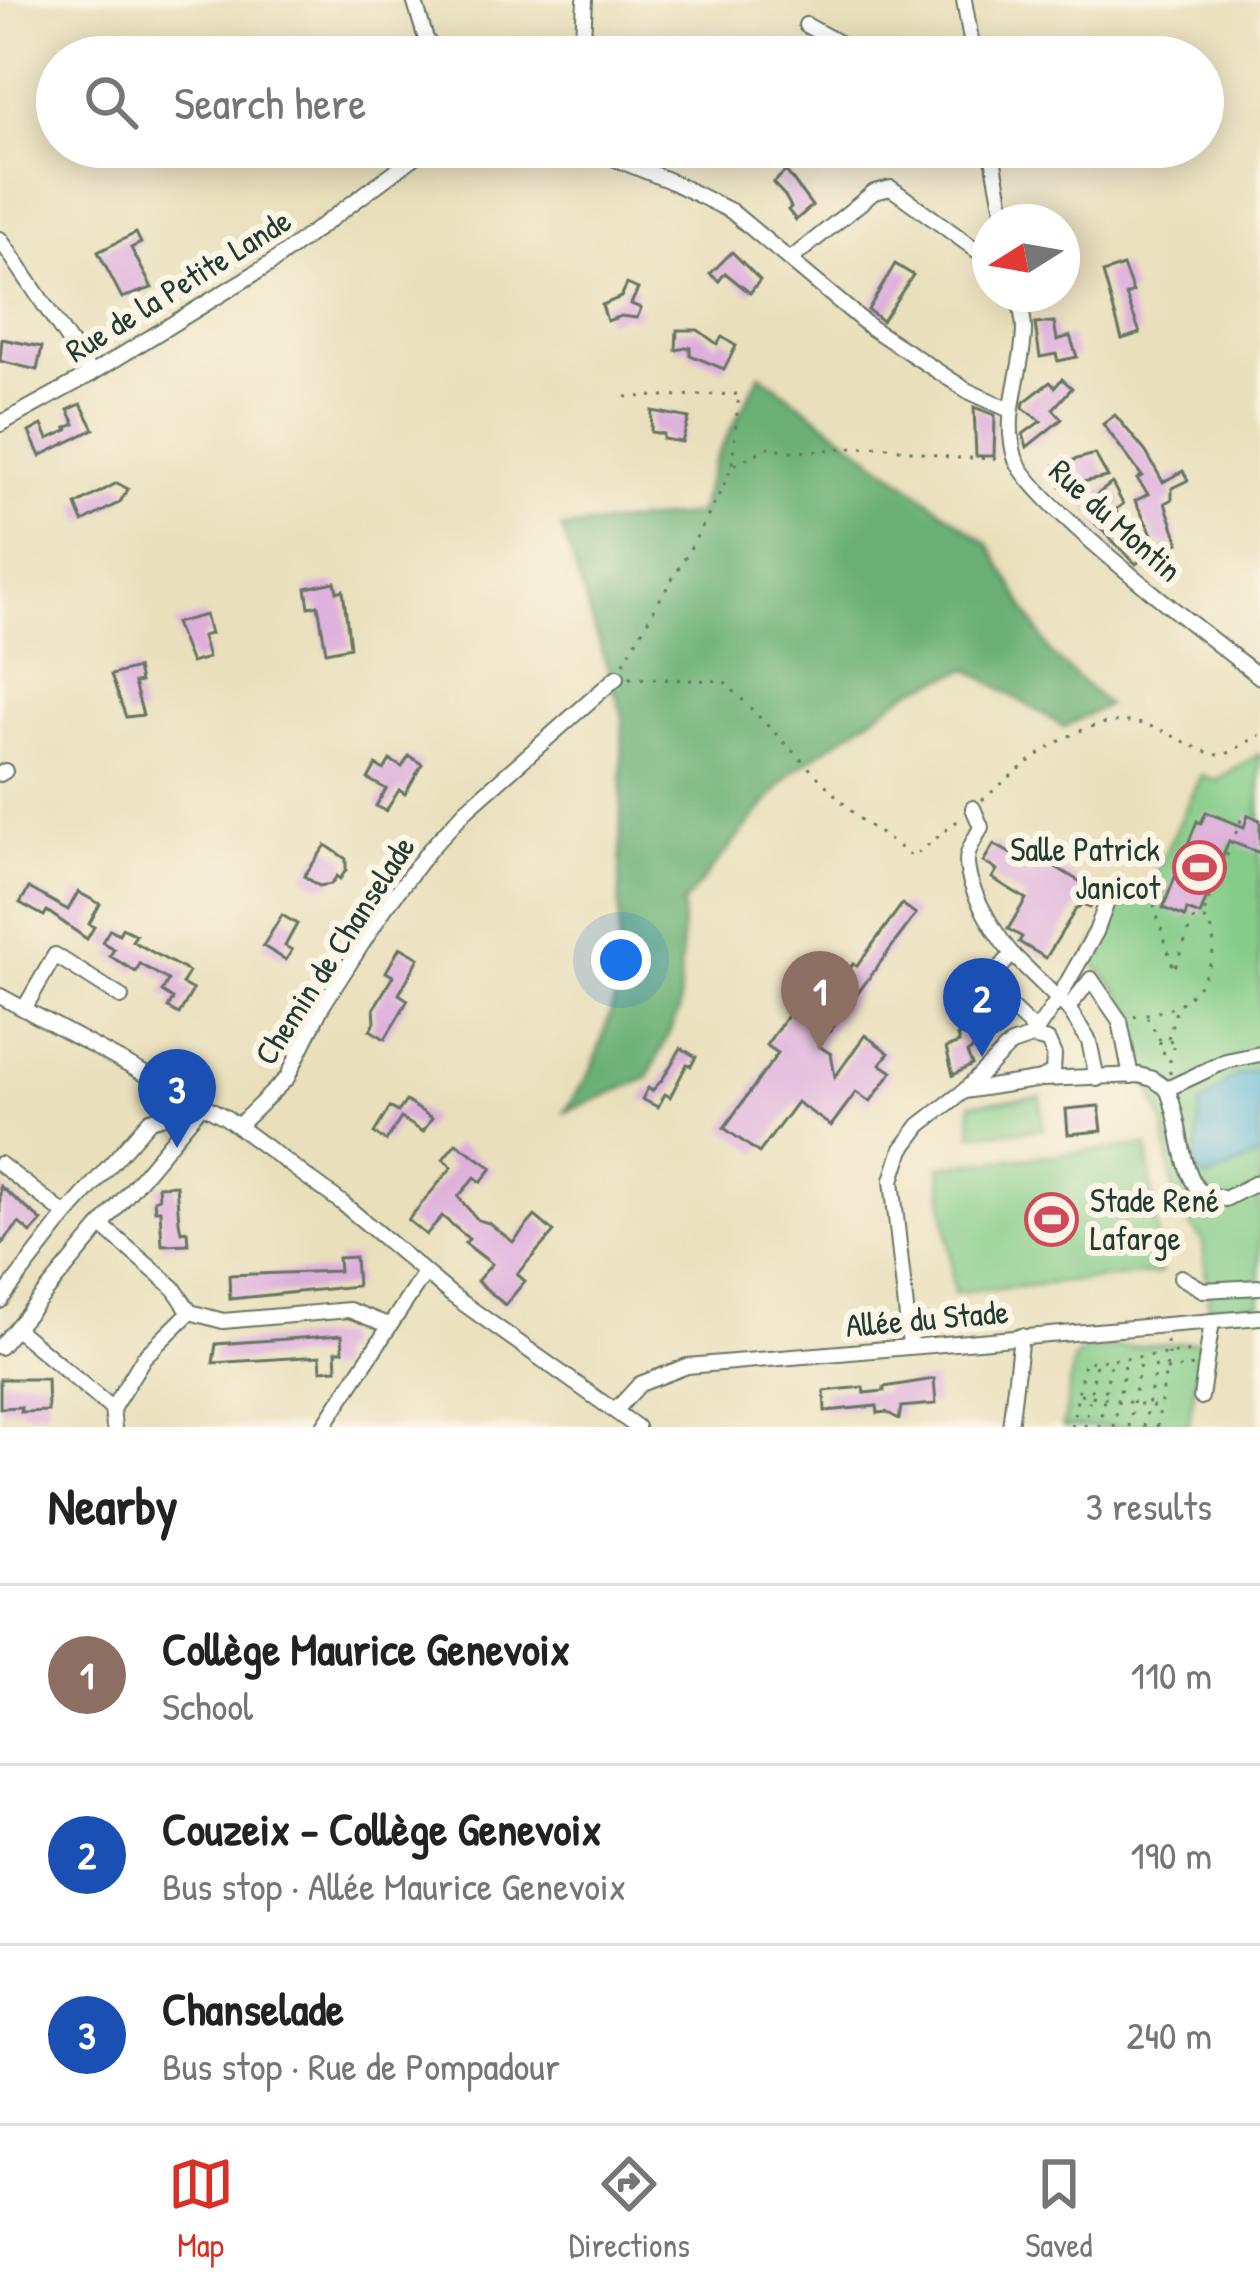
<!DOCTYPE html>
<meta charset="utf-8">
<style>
body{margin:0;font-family:"Patrick Hand",sans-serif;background:#f6f6f6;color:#222}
.compass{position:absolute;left:972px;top:204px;width:108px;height:108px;border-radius:50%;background:#fff;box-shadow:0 6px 30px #0003;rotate:259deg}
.you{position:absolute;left:621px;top:960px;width:42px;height:42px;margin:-30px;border:9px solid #fff;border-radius:50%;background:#1a73e8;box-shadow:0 0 0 18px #1a73e833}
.badge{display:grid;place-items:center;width:78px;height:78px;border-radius:50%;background:#d93025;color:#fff;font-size:39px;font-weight:700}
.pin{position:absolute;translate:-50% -99px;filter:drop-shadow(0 3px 6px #0008)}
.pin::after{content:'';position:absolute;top:63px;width:42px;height:36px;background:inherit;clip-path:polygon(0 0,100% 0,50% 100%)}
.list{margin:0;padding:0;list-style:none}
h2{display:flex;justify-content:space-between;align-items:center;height:156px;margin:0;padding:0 48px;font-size:51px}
h2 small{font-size:39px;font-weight:400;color:#767676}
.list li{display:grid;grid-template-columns:78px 1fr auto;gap:36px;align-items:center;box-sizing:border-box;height:180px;padding:0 48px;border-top:3px solid #e0e0e0}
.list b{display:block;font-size:45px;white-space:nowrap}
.list p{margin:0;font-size:39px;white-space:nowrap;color:#767676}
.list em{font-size:39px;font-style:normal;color:#767676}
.icon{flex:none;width:66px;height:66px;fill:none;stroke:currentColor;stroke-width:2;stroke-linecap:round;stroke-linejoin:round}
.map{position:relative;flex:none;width:1260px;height:1427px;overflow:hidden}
.search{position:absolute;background:#fff;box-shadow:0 6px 30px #0003;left:36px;right:36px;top:36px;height:132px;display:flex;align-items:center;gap:30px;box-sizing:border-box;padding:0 42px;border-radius:66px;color:#767676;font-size:45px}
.sheet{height:696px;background:#fff}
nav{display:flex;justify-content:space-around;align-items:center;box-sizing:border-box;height:168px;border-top:3px solid #e0e0e0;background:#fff;font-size:33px;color:#767676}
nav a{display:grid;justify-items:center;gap:6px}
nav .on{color:#d93025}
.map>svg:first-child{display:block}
</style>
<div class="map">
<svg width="1260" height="1427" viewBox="0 0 1260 1427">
<rect width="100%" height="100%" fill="#fcf5e5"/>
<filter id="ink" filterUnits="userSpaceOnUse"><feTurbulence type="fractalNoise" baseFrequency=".00833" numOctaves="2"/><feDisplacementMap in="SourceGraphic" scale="24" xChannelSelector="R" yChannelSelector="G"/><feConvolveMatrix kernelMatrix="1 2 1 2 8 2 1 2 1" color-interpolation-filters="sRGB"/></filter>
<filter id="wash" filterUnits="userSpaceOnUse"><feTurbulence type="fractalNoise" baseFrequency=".004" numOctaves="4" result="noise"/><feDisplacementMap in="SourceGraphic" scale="48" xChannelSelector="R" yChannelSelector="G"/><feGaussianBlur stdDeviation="2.7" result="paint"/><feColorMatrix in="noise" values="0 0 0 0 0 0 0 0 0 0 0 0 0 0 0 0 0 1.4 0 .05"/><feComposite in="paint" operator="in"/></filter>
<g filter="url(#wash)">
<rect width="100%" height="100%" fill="#e9dfbb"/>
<g fill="#84cc88" stroke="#52845e" stroke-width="3">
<path d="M 1260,754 L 1260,1304 L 1209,1309 L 1203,1241 L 1176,1207 L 1164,1123 L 1148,1083 L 1151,1071 L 1144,1070 C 1140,1022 1124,990 1087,958 L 1128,889 L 1144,898 L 1202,775 L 1215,781 Z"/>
<polygon points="1041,1097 1043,1129 972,1134 971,1103"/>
<polygon points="1147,1146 1161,1273 954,1293 940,1166"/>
<polygon points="1202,1341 1188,1427 1063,1427 1074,1359 1083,1351"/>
</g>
<polygon fill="#6bb074" stroke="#457654" stroke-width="3" points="760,374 989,545 1051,654 1107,705 1064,727 968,669 911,690 792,772 683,904 679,1011 648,1078 565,1112 593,1067 618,989 623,716 562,528 698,514 713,464"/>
<polygon fill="#55b2d3" stroke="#3a7884" stroke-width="3" points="1260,1069 1260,1156 1207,1179 1195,1172 1200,1106 1234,1076"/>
<g id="blocks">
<g fill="#deafdd">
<polygon points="786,171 812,206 796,220 788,210 791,207 785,196 773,183"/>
<polygon points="136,233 141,243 131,248 152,288 122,298 98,252"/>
<polygon points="732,252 760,280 750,293 725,273 719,281 710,274"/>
<polygon points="895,264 913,275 882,321 868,310"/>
<polygon points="1123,266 1133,292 1126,295 1140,333 1122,339 1103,273"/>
<polygon points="627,284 638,289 631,304 641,308 637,318 621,316 607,321 602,305 621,297"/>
<polygon points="1054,322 1057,340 1070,336 1077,357 1058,361 1056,354 1040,357 1035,324"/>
<polygon points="677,330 698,330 717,344 722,337 736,346 724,369 690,355 690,347 676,350"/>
<polygon points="2,339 42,347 37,370 0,361"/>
<polygon points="1062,379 1072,388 1053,409 1062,419 1027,447 1023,434 1041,421 1023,408 1024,402 1050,382 1055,387"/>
<polygon points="81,404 94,429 40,456 29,432 42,425 48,439 68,430 66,428 75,424 68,410"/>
<polygon points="974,407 995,415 994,456 976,456"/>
<polygon points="652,411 689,418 682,442 663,439 663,434 651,432"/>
<polygon points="1115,415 1146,452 1163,482 1183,471 1188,480 1172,488 1172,499 1165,503 1179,543 1166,548 1164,541 1158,546 1135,501 1148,494 1137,479 1142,476 1103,424"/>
<polygon points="1095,454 1108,477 1061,486 1055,465"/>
<polygon points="117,483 128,489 120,502 83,522 76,505"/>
<polygon points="1112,483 1123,504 1115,510 1150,553 1136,564 1096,524 1086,503"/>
<polygon points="335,582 337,592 343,590 350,647 326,652 318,605 309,607 306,588"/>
<polygon points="205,615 210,634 202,636 208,658 191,663 175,623"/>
<polygon points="137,668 140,682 134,683 143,715 126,717 111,675"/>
<polygon points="409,756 422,764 405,794 399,790 386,811 376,806 386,789 368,779 376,765 384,770 390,760 402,767"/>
<polygon points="1206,812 1244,827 1248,815 1260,820 1260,853 1229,841 1200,915 1187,910 1185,917 1163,908 1197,821 1201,823"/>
<polygon points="994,844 1016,857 1022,847 1084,884 1081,889 1096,898 1090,908 1083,904 1076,909 1046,958 1019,942 1022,937 1008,929 1026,899 992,878 997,870 983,862"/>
<polygon points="326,845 346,859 346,870 340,879 337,876 331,884 319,886 304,876"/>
<polygon points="29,888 68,910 78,892 100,904 89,924 94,927 87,939 47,911 44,916 20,903"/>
<polygon points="902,904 916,914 819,1046 831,1054 835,1077 865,1035 889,1053 880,1064 892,1072 870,1102 856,1092 831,1126 797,1102 759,1153 724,1128 778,1053 766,1045 800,998 807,1002 832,967 844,976 853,964 857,966"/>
<polygon points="282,915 297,924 285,946 292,950 286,960 263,946"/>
<polygon points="122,928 136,935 132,941 189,972 182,984 193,990 179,1014 168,1008 173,999 162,992 168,980 140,964 136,972 110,956 114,949 102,942 110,929 119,934"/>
<polygon points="400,947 419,958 399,994 408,1000 385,1039 370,1030 375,1022 374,1008 393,976 386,972"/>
<polygon points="969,1031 980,1035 982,1043 967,1053 972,1065 953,1075 946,1048 959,1043 957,1036"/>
<polygon points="681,1048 696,1057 691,1066 687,1064 670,1097 665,1094 658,1107 642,1099 648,1088 652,1091 662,1080"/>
<polygon points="406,1101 432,1118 423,1132 401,1118 386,1141 374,1133 390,1107 398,1112"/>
<polygon points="1099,1106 1102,1131 1068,1134 1066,1109"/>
<polygon points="456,1143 492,1168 481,1182 475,1177 458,1197 478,1220 489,1223 513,1242 535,1216 554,1232 517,1274 525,1281 505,1305 477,1281 492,1264 465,1243 469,1239 442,1216 426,1235 408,1220 452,1167 443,1159"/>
<polygon points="176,1185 179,1221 181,1232 187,1231 188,1244 162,1245 160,1210 155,1210 154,1200 159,1198 158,1186"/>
<polygon points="0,1186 42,1221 31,1233 19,1223 0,1246"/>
<polygon points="355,1257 357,1286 230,1299 229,1275 339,1271 338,1258"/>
<polygon points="342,1335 343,1351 336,1351 337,1369 321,1370 320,1356 213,1363 216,1344"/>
<polygon points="0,1379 47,1379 48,1411 21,1412 21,1407 0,1408"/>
<polygon points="934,1379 936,1404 901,1407 899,1419 886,1412 878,1413 877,1406 825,1411 824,1391 863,1387 864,1393 884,1391 884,1387"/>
</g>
</g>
</g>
<g filter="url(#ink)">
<use href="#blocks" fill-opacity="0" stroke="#667663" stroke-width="3"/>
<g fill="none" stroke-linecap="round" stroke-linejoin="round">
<defs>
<g id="minor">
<polyline points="414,0 426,39 439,57"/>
<polyline points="964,0 974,57"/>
<polyline points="806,25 864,57"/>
<polyline points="582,57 585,0"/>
<polyline points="585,147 668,180 731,211 870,327 968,391 1008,409"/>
<polyline points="991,147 1005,222"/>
<polyline points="0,239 91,374"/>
<polyline points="791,259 874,192 891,188 990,260"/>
<path d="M 1018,294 C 1020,306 1024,318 1024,330 C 1023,374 1002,412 1015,457 C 1029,502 1214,641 1260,677"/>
<polyline points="0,424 91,374 270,264 428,147"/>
<polyline points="0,774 5,771"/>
<path d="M 973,808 L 981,827 C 977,836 970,845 968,854 C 961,880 995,934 1012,954"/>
<polyline points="0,996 225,1117 341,1202 453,1296 637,1427"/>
<polyline points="1068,1008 1089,1041 1097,1079"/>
<polyline points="24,1009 55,955 121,997"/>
<polyline points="1036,1031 986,985 1012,954 1058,999 1096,932 1108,899"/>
<polyline points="1032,1037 1058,999 1068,1008 1091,979 1120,1021 1131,1076"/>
<polyline points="1042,1079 1139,1075 1153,1079 1167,1089 1226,1061 1260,1054"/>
<path d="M 1167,1089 C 1182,1121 1178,1163 1199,1191 L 1225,1199 L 1260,1181"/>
<polyline points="238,1126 287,1078 321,1008 385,908 430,849 466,810 617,677"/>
<polyline points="0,1164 66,1215"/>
<polyline points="101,1225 173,1287 190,1312 223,1321 349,1310 388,1325"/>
<polyline points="1181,1277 1203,1290 1260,1287"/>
<polyline points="0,1301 66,1215 150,1120 202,1105"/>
<polyline points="16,1329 112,1409 114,1427"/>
<polyline points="910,1346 892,1180 902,1149 920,1125 964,1091 1011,1044 1032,1037 1048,1041 1054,1055 1053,1072 1042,1079 964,1091"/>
<polyline points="0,1347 202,1105"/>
<polyline points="1201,1397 1212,1321"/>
<polyline points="112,1409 144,1357 190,1312"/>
<polyline points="615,1411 640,1384 687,1366 1260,1317"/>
<polyline points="323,1427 424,1274"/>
<polyline points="1010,1427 1021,1336"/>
</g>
</defs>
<use href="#minor" stroke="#667663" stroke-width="18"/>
<g stroke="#667663" stroke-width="3" stroke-dasharray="3 9" stroke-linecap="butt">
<polyline points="626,397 739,394 732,464"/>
<path d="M 624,663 C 659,596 703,535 732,466 L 769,447 L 796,452 L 881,446 L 954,458 L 1002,459"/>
<polyline points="629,678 724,681 857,817 913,857 961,818"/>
<path d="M 982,800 C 1025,765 1085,707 1146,725 C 1172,732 1196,752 1223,756 L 1260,735"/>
<polyline points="1154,905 1174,970 1194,918 1200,918"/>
<path d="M 1134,1017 C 1149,1013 1169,1011 1182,1002 C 1206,984 1222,949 1209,922 L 1202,918 L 1241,820 L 1260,812"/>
<polyline points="1147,1017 1160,1040"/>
<polyline points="1168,1038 1177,1007"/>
<circle cx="1166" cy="1046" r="7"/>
<polyline points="1170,1074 1170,1053"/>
<polyline points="1166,1370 1194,1366"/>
<polyline points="1080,1394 1159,1407"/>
<polyline points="1072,1427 1084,1362 1196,1351"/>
<polyline points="1085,1427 1096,1364"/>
<polyline points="1099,1427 1111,1360"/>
<polyline points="1114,1427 1126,1358"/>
<polyline points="1129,1427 1141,1358"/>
<polyline points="1144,1427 1157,1358"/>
<polyline points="1157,1427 1168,1356 1167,1339"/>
</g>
<use href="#minor" stroke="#fff" stroke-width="14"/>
</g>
</g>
<defs>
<symbol id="stadium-ring" viewBox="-11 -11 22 22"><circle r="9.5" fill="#fcf5e5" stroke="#d1495b" stroke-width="1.5"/><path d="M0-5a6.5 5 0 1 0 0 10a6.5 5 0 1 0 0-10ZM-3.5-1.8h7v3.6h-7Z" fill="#d1495b"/></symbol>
</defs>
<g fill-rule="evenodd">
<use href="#stadium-ring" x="1170" y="838" width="59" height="59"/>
<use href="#stadium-ring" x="1022" y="1190" width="59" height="59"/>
</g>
<g text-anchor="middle" stroke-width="12" stroke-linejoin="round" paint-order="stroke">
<g font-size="33" fill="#1f3d34" stroke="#fcf5e5">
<text transform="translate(178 285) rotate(-32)" y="12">Rue de la Petite Lande</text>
<text transform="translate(1116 520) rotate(42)" y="12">Rue du Montin</text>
<text transform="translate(334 950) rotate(-57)" y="12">Chemin de Chanselade</text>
<text transform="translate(927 1318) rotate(-5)" y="12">Allée du Stade</text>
</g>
<g font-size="33" fill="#1f3d34" stroke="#fcf5e5" text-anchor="end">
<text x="1160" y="861">Salle Patrick<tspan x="1160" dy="38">Janicot</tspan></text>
<text x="1090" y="1212" text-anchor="start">Stade René<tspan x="1090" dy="38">Lafarge</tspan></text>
</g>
</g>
</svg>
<svg class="compass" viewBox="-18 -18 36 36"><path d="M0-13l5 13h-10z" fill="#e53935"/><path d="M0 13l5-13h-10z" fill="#767676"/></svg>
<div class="you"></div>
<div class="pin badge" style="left:820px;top:1050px;background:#8d6e63">1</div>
<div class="pin badge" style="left:982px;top:1057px;background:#1a4fb4">2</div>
<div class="pin badge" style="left:177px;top:1148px;background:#1a4fb4">3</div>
<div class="search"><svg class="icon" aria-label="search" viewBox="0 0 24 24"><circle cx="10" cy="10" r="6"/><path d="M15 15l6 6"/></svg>Search here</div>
</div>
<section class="sheet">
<h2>Nearby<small>3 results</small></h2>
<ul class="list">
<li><span class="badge" style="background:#8d6e63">1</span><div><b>Collège Maurice Genevoix</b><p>School</p></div><em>110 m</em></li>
<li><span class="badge" style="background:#1a4fb4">2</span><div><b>Couzeix - Collège Genevoix</b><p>Bus stop · Allée Maurice Genevoix</p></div><em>190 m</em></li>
<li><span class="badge" style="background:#1a4fb4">3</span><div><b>Chanselade</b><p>Bus stop · Rue de Pompadour</p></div><em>240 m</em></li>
</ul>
</section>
<nav>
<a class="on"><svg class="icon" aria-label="map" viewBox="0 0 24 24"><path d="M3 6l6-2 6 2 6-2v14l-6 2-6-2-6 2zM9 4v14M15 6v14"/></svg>Map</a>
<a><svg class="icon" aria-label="directions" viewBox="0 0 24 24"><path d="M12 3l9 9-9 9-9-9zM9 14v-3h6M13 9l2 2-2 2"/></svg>Directions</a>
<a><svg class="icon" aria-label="saved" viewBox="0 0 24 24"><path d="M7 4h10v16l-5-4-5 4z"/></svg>Saved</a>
</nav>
